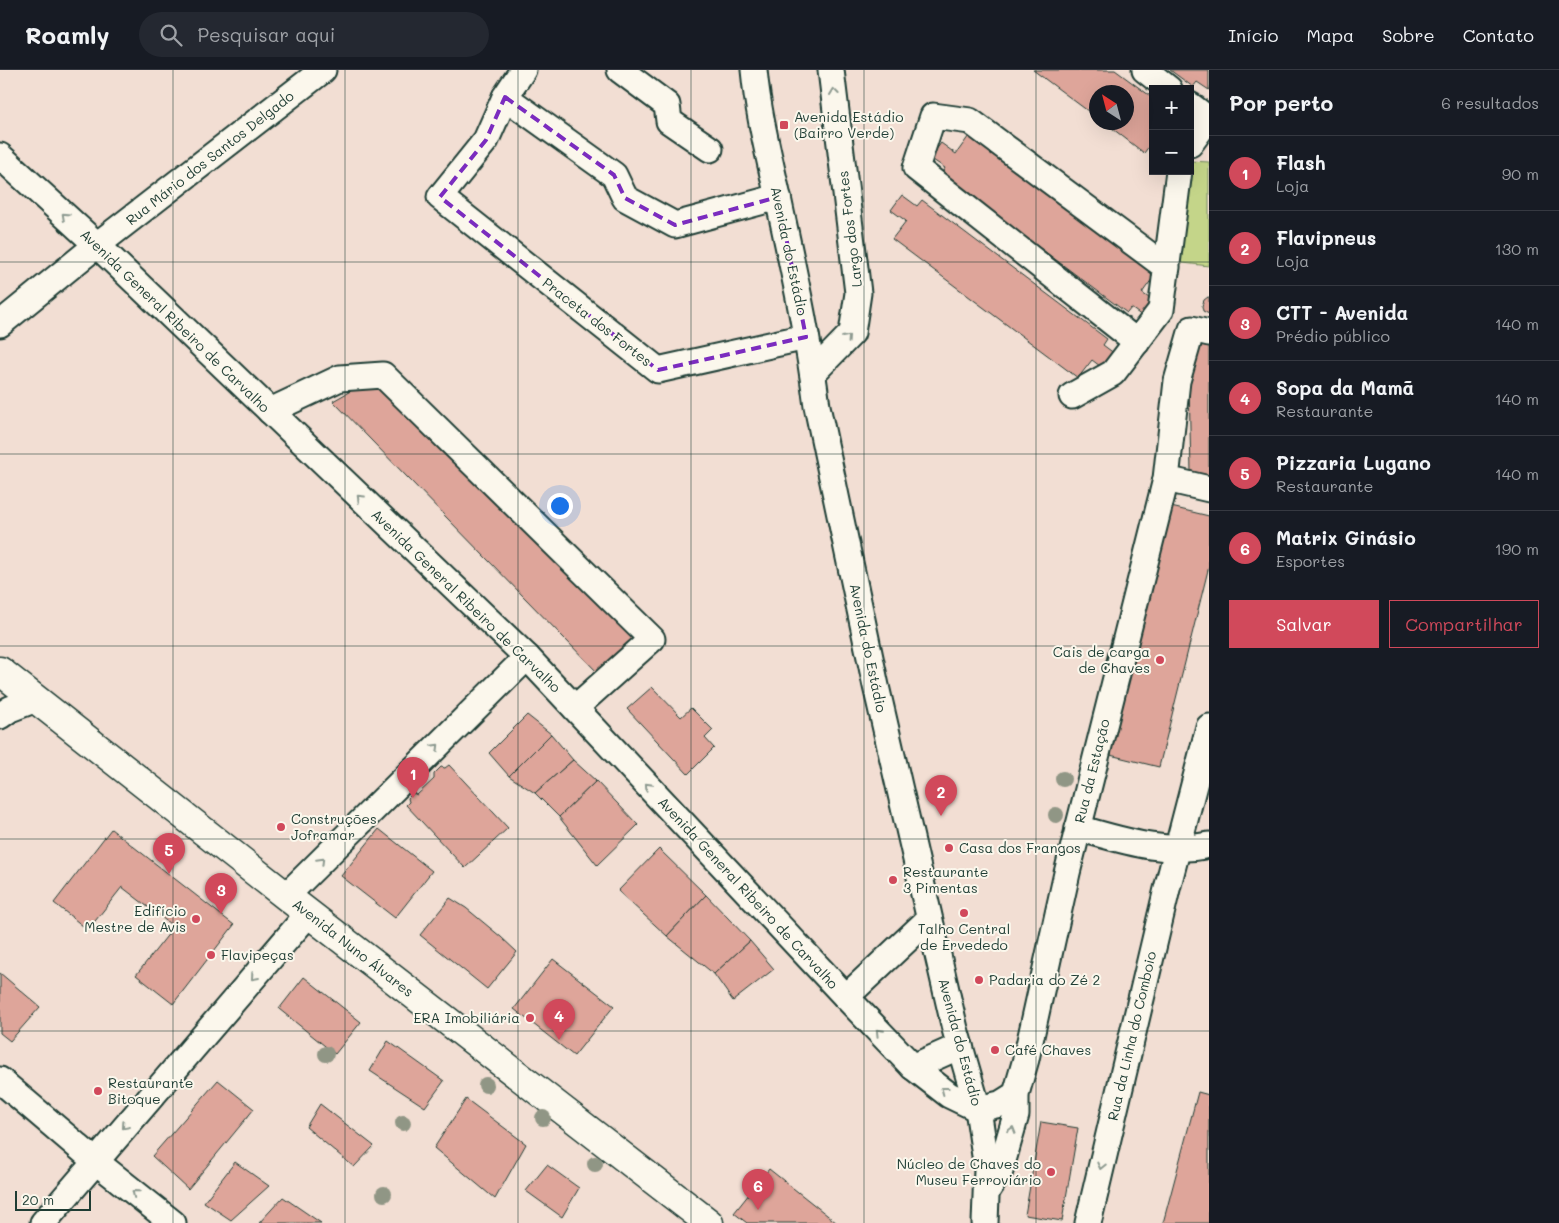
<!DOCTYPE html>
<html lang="pt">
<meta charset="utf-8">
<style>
body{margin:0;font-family:Mali,sans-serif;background:#242831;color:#f1f3f6}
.controls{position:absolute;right:15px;top:15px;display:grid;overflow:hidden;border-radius:0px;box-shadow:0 5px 20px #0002}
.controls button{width:45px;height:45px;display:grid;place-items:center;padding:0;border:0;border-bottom:1px solid #363941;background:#171b24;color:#f1f3f6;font:25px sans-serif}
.compass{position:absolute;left:1089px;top:15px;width:45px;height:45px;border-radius:50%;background:#171b24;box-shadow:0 5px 20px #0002;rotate:324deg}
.scale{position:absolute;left:15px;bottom:12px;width:76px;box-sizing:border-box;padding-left:5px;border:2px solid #1f3d34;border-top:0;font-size:14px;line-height:18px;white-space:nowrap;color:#1f3d34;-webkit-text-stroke:4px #fbf7ec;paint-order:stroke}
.you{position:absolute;left:559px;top:435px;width:18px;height:18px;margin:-12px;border:4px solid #fff;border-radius:50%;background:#1a73e8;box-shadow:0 0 0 8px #1a73e833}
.badge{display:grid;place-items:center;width:32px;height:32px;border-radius:50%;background:#d1495b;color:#fff;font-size:16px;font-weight:700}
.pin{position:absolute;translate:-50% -41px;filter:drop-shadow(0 1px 2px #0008)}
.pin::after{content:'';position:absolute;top:26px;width:18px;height:15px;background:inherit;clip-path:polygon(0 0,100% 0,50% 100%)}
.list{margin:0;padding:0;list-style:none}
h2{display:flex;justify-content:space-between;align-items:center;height:65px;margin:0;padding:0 20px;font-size:21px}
h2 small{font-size:16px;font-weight:400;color:#9ea1a6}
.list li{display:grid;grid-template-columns:32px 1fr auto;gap:15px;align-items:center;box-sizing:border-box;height:75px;padding:0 20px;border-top:1px solid #363941}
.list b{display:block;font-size:19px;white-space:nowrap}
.list p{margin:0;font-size:16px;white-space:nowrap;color:#9ea1a6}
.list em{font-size:16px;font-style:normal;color:#9ea1a6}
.actions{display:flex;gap:10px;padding:15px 20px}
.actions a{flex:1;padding:11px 0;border:1px solid #d1495b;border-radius:0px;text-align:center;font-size:18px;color:#d1495b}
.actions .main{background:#d1495b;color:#fff}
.icon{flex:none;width:28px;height:28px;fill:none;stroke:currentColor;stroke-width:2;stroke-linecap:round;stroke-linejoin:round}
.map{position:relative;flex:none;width:1209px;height:1153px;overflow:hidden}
header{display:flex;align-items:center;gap:30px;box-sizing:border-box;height:70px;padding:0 25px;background:#171b24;border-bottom:1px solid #363941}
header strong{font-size:24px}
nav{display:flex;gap:28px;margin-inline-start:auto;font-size:18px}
.search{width:350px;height:45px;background:#242831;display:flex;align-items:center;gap:12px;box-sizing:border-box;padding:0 18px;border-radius:28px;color:#9ea1a6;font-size:19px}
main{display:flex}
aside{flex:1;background:#171b24}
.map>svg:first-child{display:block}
</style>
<header>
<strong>Roamly</strong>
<div class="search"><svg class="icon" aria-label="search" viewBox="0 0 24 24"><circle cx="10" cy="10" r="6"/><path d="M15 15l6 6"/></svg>Pesquisar aqui</div>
<nav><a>Início</a><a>Mapa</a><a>Sobre</a><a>Contato</a></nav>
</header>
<main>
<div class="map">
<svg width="1209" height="1153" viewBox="0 0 1209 1153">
<rect width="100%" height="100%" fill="#f2ded3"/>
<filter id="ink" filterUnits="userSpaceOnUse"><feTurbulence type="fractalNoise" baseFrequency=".02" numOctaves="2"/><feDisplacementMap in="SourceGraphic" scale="10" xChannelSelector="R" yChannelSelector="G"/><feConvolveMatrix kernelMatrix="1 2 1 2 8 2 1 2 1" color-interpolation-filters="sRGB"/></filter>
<g filter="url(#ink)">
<polygon fill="#c4d589" stroke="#72895e" points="1190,91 1209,92 1209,196 1174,192 1190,101"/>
<g fill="#dea59a" stroke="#1f3d34">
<polygon points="1033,0 1115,0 1153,28 1153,71 1144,83 1104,52 1126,52 1126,22 1096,22 1096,47"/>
<polygon points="1170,0 1209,0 1209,20 1197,12 1193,17"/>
<polygon points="971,63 1157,202 1142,223 1153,231 1142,246 1131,238 1127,243 941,104 945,98 930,88 941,73 956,84"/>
<polygon points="902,125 917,136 922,130 1107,269 1103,275 1115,284 1104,299 1092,290 1078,308 892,169 906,151 891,140"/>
<polygon points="1208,227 1209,227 1209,244 1203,241 1202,236 1204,230"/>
<polygon points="1202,273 1209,275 1209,406 1191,402 1189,313"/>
<polygon points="377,306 637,572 601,606 333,331"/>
<polygon points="1171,437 1209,446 1209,496 1159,697 1110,685"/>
<polygon points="652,617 681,647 691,638 713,660 705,668 714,678 688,704 627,639"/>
<polygon points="527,645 551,664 509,706 489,683"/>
<polygon points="551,664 573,690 535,723 509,706"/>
<polygon points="573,690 596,711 559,747 535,723"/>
<polygon points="449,695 508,758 465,798 406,735 409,732 408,728 413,723 417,725 434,709 434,704 441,697 445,698"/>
<polygon points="596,711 638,755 597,795 559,747"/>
<polygon points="111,759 234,855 173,934 136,905 174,857 122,817 88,860 54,833"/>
<polygon points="379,759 432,801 395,848 341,806"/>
<polygon points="659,779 706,825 667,866 618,821"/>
<polygon points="706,825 750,871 714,904 667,866"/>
<polygon points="450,828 466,838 501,867 517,882 487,919 420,865"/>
<polygon points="750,871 774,899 733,931 714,904"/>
<polygon points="553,889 614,936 574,986 514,939"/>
<polygon points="0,903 40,937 10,971 0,963"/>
<polygon points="304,907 361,952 335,984 279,939"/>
<polygon points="388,971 444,1011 425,1037 370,1001"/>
<polygon points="218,1010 254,1039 188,1119 152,1086"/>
<polygon points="1198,1022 1209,1025 1209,1153 1163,1153"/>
<polygon points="466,1029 526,1074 495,1129 434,1078"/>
<polygon points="320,1034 374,1076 354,1097 306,1057"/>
<polygon points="1041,1052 1078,1058 1062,1151 1025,1145"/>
<polygon points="235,1092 269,1116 231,1150 204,1132"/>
<polygon points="547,1095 579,1118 562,1147 526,1121"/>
<polygon points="769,1099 837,1153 747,1153 734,1143"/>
<polygon points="283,1127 321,1153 259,1153"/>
</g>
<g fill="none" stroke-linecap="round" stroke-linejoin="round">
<defs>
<g id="minor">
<polyline points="523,0 505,27 486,70 440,127 658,300 806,267"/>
<polyline points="620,0 667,35 669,51 710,79"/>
<path d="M 754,0 C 758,42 768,82 777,123 C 792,194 808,264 817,336 L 876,616 L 955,959 L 978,1039 L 987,1099 L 985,1153"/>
<polyline points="1145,0 1169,19"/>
<polyline points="505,27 614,105 625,128 675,155 778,127"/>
<polyline points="1190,35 1208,49"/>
<polyline points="1190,74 1209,48"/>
<polyline points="0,86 97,175 527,587 846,927 913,997 949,1025 978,1039 1000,1034 1016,1024"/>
<polyline points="0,254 97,175 323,0"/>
<polyline points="1209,263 1192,259 1177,311 1166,409 1209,419"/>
<polyline points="1137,272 916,98 933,46 970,51 1167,198"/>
<polyline points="813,303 852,263 858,223 831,0"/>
<polyline points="1072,326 1113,303 1161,240 1179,101"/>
<polyline points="270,341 340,308 383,305 652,569 575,638"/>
<polyline points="0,646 10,639 36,629"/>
<path d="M 1078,758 C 1122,770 1164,785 1209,775"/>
<polyline points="286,826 527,587"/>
<polyline points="846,927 929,849"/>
<polyline points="913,997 960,976"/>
<polyline points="0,1010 95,1091 173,1153"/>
<polyline points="989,1118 1000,1101 1016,1045 1016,1024 1026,989 1067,803 1166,409"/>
<polyline points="43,1153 309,843"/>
<polyline points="1088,1153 1167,819 1209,657"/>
</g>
<polyline id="major" points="0,601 286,826 709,1153"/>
</defs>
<use href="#minor" stroke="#1f3d34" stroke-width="29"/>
<use href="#major" stroke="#1f3d34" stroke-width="31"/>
<use href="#minor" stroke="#fbf7ec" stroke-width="25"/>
<use href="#major" stroke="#fbf7ec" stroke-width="28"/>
</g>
<g fill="#909685">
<circle cx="1063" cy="709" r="8"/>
<circle cx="1056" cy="745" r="8"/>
<circle cx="326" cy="984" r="8"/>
<circle cx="486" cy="1015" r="8"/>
<circle cx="543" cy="1048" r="8"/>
<circle cx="403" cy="1053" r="8"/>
<circle cx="595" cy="1094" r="8"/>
<circle cx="384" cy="1124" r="8"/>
</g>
<defs><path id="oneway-chevron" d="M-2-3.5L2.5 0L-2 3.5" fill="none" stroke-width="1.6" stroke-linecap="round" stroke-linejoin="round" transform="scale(1.25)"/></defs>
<g stroke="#8d9a90">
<use href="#oneway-chevron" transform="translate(834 22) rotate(-97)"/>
<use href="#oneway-chevron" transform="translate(65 146) rotate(-137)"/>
<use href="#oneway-chevron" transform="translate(847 268) rotate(-48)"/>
<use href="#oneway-chevron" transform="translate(360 428) rotate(-136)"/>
<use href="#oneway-chevron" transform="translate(436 677) rotate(-45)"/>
<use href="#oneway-chevron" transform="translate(648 716) rotate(-133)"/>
<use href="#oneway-chevron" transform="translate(321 791) rotate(-45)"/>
<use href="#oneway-chevron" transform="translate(254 907) rotate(131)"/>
<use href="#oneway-chevron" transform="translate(879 962) rotate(-134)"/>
<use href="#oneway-chevron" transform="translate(944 1020) rotate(-143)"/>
<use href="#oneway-chevron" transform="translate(125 1056) rotate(131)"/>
<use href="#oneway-chevron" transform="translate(1012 1060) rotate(-74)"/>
<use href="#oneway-chevron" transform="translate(1101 1096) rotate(103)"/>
<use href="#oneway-chevron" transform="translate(135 1123) rotate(-141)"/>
</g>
</g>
<path fill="none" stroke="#7b2cbf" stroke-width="4" stroke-dasharray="10 6" stroke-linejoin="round" d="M 505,27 L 614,105 L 625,128 L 675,155 L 778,127 L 806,267 L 658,300 L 440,127 L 486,70 Z"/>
<path fill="none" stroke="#1f3d34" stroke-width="1" stroke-opacity="0.55" d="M 173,0 L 173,1153M 345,0 L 345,1153M 518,0 L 518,1153M 691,0 L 691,1153M 864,0 L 864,1153M 1036,0 L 1036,1153M 0,192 L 1209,192M 0,384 L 1209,384M 0,576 L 1209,576M 0,769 L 1209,769M 0,961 L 1209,961"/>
<g fill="#d1495b" stroke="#fbf7ec" stroke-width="2">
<rect x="779" y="50" width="10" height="10" rx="2.5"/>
<circle cx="1160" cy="590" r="5"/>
<circle cx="281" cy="757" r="5"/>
<circle cx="949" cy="778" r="5"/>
<circle cx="893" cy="810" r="5"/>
<circle cx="964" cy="843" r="5"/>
<circle cx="196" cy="849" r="5"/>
<circle cx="211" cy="885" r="5"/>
<circle cx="979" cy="910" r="5"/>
<circle cx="530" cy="948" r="5"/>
<circle cx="995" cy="980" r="5"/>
<circle cx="98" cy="1021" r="5"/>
<circle cx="1051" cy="1102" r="5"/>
</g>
<g text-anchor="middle" stroke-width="4" stroke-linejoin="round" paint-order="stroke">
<g font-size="14" fill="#1f3d34" stroke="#fbf7ec" text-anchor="start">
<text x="794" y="52">Avenida Estádio<tspan x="794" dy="16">(Bairro Verde)</tspan></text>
<text x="1150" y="587" text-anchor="end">Cais de carga<tspan x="1150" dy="16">de Chaves</tspan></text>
<text x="291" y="754">Construções<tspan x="291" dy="16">Joframar</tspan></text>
<text x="959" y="783">Casa dos Frangos</text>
<text x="903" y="807">Restaurante<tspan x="903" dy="16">3 Pimentas</tspan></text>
<text x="186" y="846" text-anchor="end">Edifício<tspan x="186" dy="16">Mestre de Avis</tspan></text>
<text x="964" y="864" text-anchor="middle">Talho Central<tspan x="964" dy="16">de Ervededo</tspan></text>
<text x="221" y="890">Flavipeças</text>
<text x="989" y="915">Padaria do Zé 2</text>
<text x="520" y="953" text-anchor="end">ERA Imobiliária</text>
<text x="1005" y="985">Café Chaves</text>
<text x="108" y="1018">Restaurante<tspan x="108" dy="16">Bitoque</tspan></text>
<text x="1041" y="1099" text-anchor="end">Núcleo de Chaves do<tspan x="1041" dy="16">Museu Ferroviário</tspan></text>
</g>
<g font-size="14" fill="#1f3d34" stroke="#fbf7ec">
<text transform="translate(210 88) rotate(-38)" y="5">Rua Mário dos Santos Delgado</text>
<text transform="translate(850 159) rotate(-97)" y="5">Largo dos Fortes</text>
<text transform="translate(789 181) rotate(78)" y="5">Avenida do Estádio</text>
<text transform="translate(175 251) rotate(44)" y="5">Avenida General Ribeiro de Carvalho</text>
<text transform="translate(597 252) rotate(38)" y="5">Praceta dos Fortes</text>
<text transform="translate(466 531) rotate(44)" y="5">Avenida General Ribeiro de Carvalho</text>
<text transform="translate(868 578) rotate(78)" y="5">Avenida do Estádio</text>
<text transform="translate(1092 701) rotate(-76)" y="5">Rua da Estação</text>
<text transform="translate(748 823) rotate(47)" y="5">Avenida General Ribeiro de Carvalho</text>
<text transform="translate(353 878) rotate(38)" y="5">Avenida Nuno Álvares</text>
<text transform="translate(1132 966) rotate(-77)" y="5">Rua da Linha do Comboio</text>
<text transform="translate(960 972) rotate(75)" y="5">Avenida do Estádio</text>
</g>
</g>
</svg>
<div class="controls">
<button>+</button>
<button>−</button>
</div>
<svg class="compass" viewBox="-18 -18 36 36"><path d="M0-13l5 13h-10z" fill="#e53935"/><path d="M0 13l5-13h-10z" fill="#9ea1a6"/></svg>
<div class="scale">20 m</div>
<div class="you"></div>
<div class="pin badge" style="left:413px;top:728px">1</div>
<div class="pin badge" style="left:941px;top:746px">2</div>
<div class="pin badge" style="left:221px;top:844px">3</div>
<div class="pin badge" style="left:559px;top:970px">4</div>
<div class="pin badge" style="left:169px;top:804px">5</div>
<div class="pin badge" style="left:758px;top:1140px">6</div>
</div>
<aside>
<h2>Por perto<small>6 resultados</small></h2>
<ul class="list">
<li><span class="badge">1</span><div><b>Flash</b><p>Loja</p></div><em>90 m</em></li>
<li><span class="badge">2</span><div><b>Flavipneus</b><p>Loja</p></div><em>130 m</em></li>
<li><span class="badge">3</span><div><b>CTT - Avenida</b><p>Prédio público</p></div><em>140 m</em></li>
<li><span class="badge">4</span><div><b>Sopa da Mamã</b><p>Restaurante</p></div><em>140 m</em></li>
<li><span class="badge">5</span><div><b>Pizzaria Lugano</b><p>Restaurante</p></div><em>140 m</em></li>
<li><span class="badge">6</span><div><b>Matrix Ginásio</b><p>Esportes</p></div><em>190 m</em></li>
</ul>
<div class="actions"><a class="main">Salvar</a><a>Compartilhar</a></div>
</aside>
</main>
